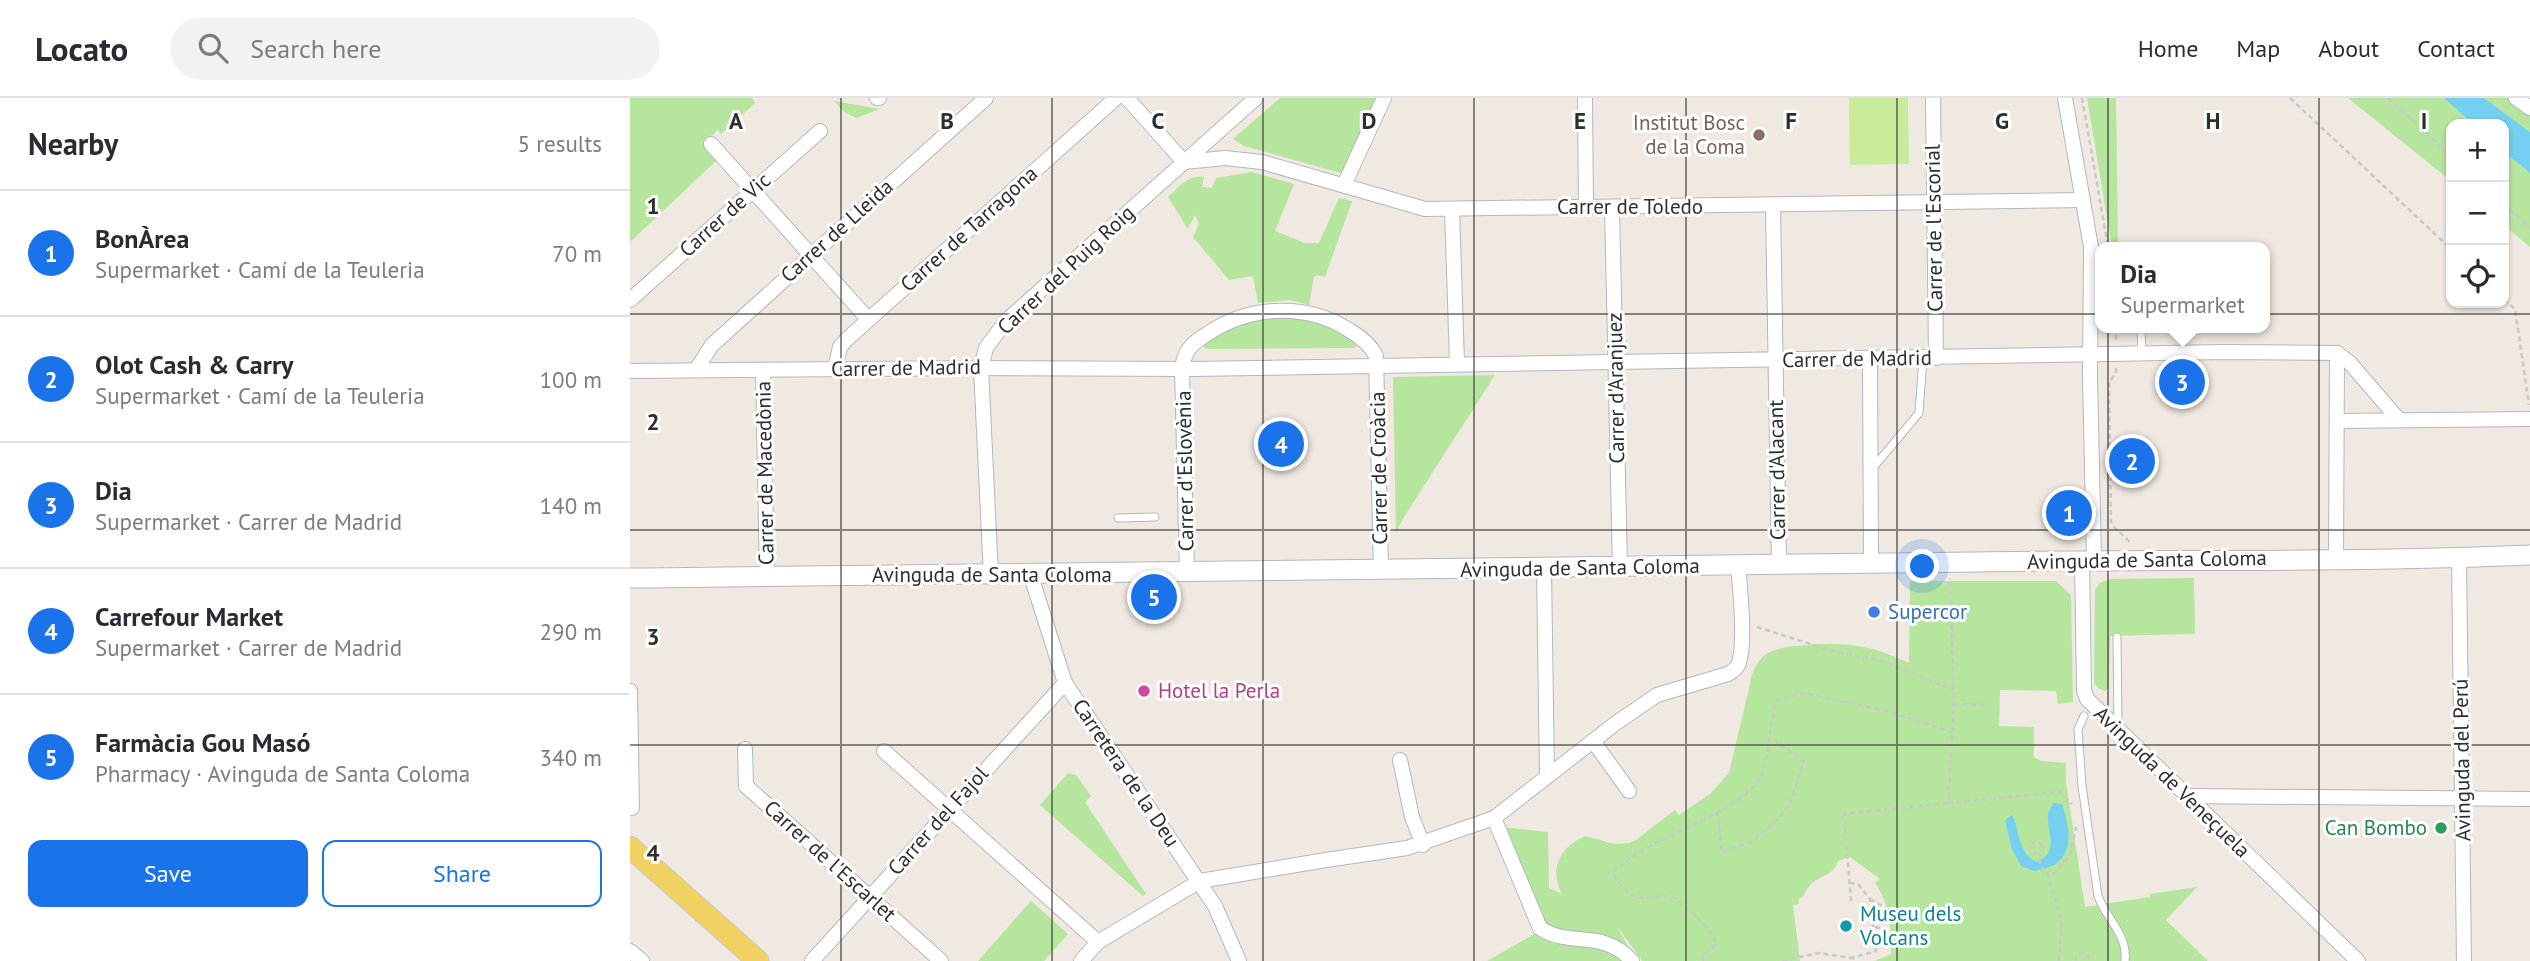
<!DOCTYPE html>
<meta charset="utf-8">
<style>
body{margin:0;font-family:"PT Sans",sans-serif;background:#f2f2f3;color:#2b2b33}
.controls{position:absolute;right:21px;top:21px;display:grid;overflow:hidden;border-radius:14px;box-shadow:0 2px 5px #0004}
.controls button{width:63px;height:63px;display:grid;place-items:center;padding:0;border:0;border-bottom:2px solid #e1e1e2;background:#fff;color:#2b2b33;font:35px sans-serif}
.you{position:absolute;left:1293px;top:469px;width:24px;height:24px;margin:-18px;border:5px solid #fff;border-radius:50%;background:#1a73e8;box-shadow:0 0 0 10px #1a73e833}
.badge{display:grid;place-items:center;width:46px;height:46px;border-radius:50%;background:#1a73e8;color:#fff;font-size:23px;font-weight:700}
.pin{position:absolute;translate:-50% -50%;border:4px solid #fff;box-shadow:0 2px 7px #0006}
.popup{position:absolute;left:1465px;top:144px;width:175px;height:91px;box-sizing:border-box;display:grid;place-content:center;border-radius:14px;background:#fff;filter:drop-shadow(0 2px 5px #0005);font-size:23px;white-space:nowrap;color:#7c7c81}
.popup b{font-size:26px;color:#2b2b33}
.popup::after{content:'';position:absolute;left:50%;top:100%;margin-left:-14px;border:14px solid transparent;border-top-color:#fff}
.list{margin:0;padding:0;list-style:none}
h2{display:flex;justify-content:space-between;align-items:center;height:91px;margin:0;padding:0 28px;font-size:30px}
h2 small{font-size:23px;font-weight:400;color:#7c7c81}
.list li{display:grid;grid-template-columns:46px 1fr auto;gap:21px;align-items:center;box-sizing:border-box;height:126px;padding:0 28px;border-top:2px solid #e1e1e2}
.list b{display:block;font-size:26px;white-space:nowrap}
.list p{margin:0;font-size:23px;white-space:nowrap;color:#7c7c81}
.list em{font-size:23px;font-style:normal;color:#7c7c81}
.actions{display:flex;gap:14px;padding:21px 28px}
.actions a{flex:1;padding:16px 0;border:2px solid #1a73e8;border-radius:14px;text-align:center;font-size:24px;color:#1a73e8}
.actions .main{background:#1a73e8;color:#fff}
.icon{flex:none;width:38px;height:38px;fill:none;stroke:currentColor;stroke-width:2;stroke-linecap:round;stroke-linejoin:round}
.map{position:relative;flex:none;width:1900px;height:863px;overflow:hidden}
header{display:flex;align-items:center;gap:42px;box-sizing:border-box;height:98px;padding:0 35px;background:#fff;border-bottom:2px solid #e1e1e2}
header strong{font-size:33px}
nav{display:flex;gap:38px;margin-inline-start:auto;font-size:24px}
.search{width:490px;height:63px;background:#f2f2f3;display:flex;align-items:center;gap:18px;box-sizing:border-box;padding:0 24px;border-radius:38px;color:#7c7c81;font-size:26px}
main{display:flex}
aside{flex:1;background:#fff}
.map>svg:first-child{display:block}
</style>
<header>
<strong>Locato</strong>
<div class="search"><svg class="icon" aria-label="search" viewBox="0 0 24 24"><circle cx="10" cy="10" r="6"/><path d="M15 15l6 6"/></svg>Search here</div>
<nav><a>Home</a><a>Map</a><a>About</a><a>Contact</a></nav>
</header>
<main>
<aside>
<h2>Nearby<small>5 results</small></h2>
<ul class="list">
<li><span class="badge">1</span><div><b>BonÀrea</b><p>Supermarket · Camí de la Teuleria</p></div><em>70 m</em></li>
<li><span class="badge">2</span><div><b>Olot Cash &amp; Carry</b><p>Supermarket · Camí de la Teuleria</p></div><em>100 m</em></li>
<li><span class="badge">3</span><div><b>Dia</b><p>Supermarket · Carrer de Madrid</p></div><em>140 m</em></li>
<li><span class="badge">4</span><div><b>Carrefour Market</b><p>Supermarket · Carrer de Madrid</p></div><em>290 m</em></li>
<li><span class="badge">5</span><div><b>Farmàcia Gou Masó</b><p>Pharmacy · Avinguda de Santa Coloma</p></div><em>340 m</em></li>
</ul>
<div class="actions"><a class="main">Save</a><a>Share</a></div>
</aside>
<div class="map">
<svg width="1900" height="863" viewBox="0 0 1900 863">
<rect width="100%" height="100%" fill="#efe9e1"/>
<g fill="#b6e59e">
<polygon points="0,0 122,0 125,5 91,36 88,32 73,45 86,63 0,144"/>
<polygon points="650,0 747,0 711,75 614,48 603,41"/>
<polygon points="1457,0 1486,0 1488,149 1482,149"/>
<polygon points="1718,0 1814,0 1843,26 1821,26 1821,83"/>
<polygon points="1854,0 1900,0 1900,34"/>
<polygon points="204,3 250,11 226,20 213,13"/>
<polygon points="1874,54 1900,75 1900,149 1874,127"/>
<path d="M 622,74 L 664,86 L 645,133 L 675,145 L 689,145 L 709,100 L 722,103 L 695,179 L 687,177 L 684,179 L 679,207 L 660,202 L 628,205 L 623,178 L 599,182 L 563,139 L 569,126 L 565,117 L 558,131 L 538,99 C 548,90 559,76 574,79 L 572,89 L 582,90 L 586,80 Z"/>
<path d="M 662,218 L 698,226 L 728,244 L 725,250 L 576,251 L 572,247 C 602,224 627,221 662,218 Z"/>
<polygon points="865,277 774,419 766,435 763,279"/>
<polygon points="1564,480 1565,536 1480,538 1479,590 1475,593 1468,590 1464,585 1465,492 1470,485 1480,481"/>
<path d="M 1280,483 L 1426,483 L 1441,497 L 1443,604 L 1428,606 L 1426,593 L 1370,592 L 1369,628 L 1404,629 L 1404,659 L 1411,663 L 1436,665 L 1436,684 L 1455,809 L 1520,799 L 1520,796 L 1567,789 L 1536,822 L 1578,863 L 1245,863 L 1261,856 C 1261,829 1261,808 1245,785 L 1250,781 L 1220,759 L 1208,763 C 1202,782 1182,775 1173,799 L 1169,800 L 1169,806 L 1163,807 L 1170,863 L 1012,863 L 987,828 L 1006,863 L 857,863 L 906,835 L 872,729 L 918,734 L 919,790 L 932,796 C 918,771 931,748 955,738 L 985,746 L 999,745 L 1006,742 L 1045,712 L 1049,717 L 1080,696 L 1099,675 L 1120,586 C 1120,577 1129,559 1138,555 C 1155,545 1213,544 1233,549 C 1250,552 1264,558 1279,565 Z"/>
<polygon points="438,675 446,677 461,698 455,704 516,796 513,798 410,707"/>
<polygon points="401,803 438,836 414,863 348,863"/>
</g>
<polygon fill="#c9ec9a" points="1219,0 1278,0 1279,66 1220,67"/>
<g fill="#75cff0">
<polygon points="1814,0 1854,0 1900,34 1900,75 1874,54 1874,26 1843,26"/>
<path d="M 1423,705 L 1432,706 C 1438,725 1445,750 1427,765 C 1422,769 1412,771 1405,773 L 1391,768 L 1382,751 L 1375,722 L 1382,717 C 1390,733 1388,755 1406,764 C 1431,755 1416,732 1418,716 C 1419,712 1422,709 1423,705 Z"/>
</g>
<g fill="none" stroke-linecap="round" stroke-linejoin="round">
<defs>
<g id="lane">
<polyline points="1511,230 1512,256"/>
<polyline points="1242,371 1289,315 1293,260"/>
<polyline points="488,420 525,419"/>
<polyline points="1487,539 1488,629"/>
<path d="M 1454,618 L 1448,631 L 1452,688 L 1468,798 C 1476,821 1498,836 1495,863"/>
</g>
<g id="street">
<polyline points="247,0 249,0"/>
<polyline points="497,0 554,64 595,60 632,64 795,111 1453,102"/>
<polyline points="955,0 956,109"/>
<polyline points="1303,0 1306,260"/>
<polyline points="1435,0 1461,149 1460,279 1464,462"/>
<polyline points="1886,0 1900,10"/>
<polyline points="81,46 238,221"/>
<polyline points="714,87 754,0"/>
<polyline points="1143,108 1149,467"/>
<polyline points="982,109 990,470"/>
<polyline points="822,111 827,265"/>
<polyline points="0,202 190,33"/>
<polyline points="1707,255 1720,265 1769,322"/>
<polyline points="1240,260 1241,466"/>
<polyline points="205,271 210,249 216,242 486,0"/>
<polyline points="66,272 82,247 356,0"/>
<polyline points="133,272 137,479"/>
<polyline points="0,273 351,270 562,271 1595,254 1707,255"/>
<polyline points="1707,323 1900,321"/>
<polyline points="1829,460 1834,863"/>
<polyline points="1706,461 1707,255"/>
<polyline points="1452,463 1454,592 1457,601 1728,863"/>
<polyline points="914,471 917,678"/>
<path d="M 557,476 L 552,270 C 555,250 564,244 580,234 C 622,207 677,205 719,232 C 731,239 740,246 746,258 L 751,473"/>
<polyline points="361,478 351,270 356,250 376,223 626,0"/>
<polyline points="401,478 435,585 585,808 609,863"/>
<polyline points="0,593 2,710"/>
<polyline points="963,643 999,693"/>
<polyline points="115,651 116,688 311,863"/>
<polyline points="254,653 468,844"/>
<polyline points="770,662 782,719 793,747"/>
<polyline points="1556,698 1900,701"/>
<path d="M 864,720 L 910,830 C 938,850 973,830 1002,863"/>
<polyline points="0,853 12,863"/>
<polyline points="182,863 435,585"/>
<path d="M 451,863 L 468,844 L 570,783 L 696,762 L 777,750 L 864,720 L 986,625 L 1027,597 L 1098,576 C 1102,574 1104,572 1107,569 C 1117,552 1110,490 1108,468"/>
</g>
<path id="secondary" d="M 0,480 C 449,477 898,472 1346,464 C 1531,461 1716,465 1900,457"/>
<polyline id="primary" points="0,749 128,863"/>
</defs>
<use href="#lane" stroke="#b4b7c1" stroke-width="9"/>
<use href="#street" stroke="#b4b7c1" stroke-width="16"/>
<use href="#secondary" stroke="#b4b7c1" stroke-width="21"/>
<use href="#primary" stroke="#c9c9c9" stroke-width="23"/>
<g stroke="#c9c9c9" stroke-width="2.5" stroke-dasharray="5 3.5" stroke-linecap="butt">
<polyline points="1452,0 1478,149"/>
<polyline points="1660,0 1821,151"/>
<polyline points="1758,0 1821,58"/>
<polyline points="1874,106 1900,130"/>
<polyline points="1874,201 1885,211 1899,307"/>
<polyline points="1482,230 1486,234 1486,243"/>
<polyline points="1486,270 1486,275 1479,284 1481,423 1482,427 1501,445"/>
<polyline points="1127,529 1206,554 1249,562 1324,592"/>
<polyline points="1324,606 1355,607"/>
<polyline points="1318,705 1429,694 1442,706"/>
<polyline points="1087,713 1092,754 1122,744 1148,721 1160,706 1174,663 1140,640"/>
<path d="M 1408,755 L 1403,755 L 1399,751 L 1401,746 L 1406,743 L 1411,746 C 1413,757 1403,763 1418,776"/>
<polyline points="1220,785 1228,786 1240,801 1246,853 1222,860"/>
<polyline points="1240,801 1254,809 1279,814"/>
<polyline points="1221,803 1214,716 1318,705 1324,606 1320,480"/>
<polyline points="1245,829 1250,830 1273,849"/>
<path d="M 1073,863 L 1073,858 L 1087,845 C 1076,824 1059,812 1040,797 C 1004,802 1003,804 982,775 C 992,767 1002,758 1013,752 C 1043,734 1110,711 1129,682 C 1140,664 1139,624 1147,602 L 1173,595 L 1256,613 L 1322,634"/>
<polyline points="1152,863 1188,855 1222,860 1222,863"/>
<polyline points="1429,863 1432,823 1418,776 1425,775 1440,757 1446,729"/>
<polyline points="1446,863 1446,859 1450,855 1456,855 1460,863"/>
</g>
<use href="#lane" stroke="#fff" stroke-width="7"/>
<use href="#street" stroke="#fff" stroke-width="14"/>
<use href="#secondary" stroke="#fff" stroke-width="19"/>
<use href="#primary" stroke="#f2d163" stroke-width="21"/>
</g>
<path fill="none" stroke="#2e2e2e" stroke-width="2" stroke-opacity="0.55" d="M 211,0 L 211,863M 422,0 L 422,863M 633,0 L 633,863M 844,0 L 844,863M 1056,0 L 1056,863M 1267,0 L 1267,863M 1478,0 L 1478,863M 1689,0 L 1689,863M 0,216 L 1900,216M 0,432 L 1900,432M 0,647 L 1900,647"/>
<circle fill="#8d6e63" stroke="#fff" stroke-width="2.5" cx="1129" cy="37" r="7"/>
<circle fill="#3f7fe0" stroke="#fff" stroke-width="2.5" cx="1244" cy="514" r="7"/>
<circle fill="#d1479c" stroke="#fff" stroke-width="2.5" cx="514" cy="593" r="7"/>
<circle fill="#2e9e5b" stroke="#fff" stroke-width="2.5" cx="1811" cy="730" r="7"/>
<circle fill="#0f9aa8" stroke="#fff" stroke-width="2.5" cx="1216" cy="828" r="7"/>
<g text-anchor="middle" stroke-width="6" stroke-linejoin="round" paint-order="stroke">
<g font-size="21" fill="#785e54" stroke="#fff" text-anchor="end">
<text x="1115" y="32">Institut Bosc<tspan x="1115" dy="24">de la Coma</tspan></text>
</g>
<g font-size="21" fill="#2e2e2e" stroke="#fff">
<text x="1000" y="116">Carrer de Toledo</text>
<text transform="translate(95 117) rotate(-42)" y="7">Carrer de Vic</text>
<text transform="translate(1304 130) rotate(-91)" y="7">Carrer de l'Escorial</text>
<text transform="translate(339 131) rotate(-42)" y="7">Carrer de Tarragona</text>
<text transform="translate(207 133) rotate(-42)" y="7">Carrer de Lleida</text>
<text transform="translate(436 172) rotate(-43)" y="7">Carrer del Puig Roig</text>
<text transform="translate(1227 261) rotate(-1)" y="7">Carrer de Madrid</text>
<text transform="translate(276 270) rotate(-1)" y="7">Carrer de Madrid</text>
<text transform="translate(986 290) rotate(-91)" y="7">Carrer d'Aranjuez</text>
<text transform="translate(749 370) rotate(-91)" y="7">Carrer de Croàcia</text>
<text transform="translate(1147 372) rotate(-91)" y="7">Carrer d'Alacant</text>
<text transform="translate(555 373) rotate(-91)" y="7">Carrer d'Eslovènia</text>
<text transform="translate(135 375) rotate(-91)" y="7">Carrer de Macedònia</text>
<text transform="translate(1517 462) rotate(-1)" y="7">Avinguda de Santa Coloma</text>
<text transform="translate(950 470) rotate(-1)" y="7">Avinguda de Santa Coloma</text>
<text x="362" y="484">Avinguda de Santa Coloma</text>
<text transform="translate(1832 662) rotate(-91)" y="7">Avinguda del Perú</text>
<text transform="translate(496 675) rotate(56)" y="7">Carretera de la Deu</text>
<text transform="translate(1542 684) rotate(44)" y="7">Avinguda de Veneçuela</text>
<text transform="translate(308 723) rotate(-48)" y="7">Carrer del Fajol</text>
<text transform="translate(200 763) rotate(42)" y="7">Carrer de l'Escarlet</text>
</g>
<g font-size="21" fill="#366cbe" stroke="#fff" text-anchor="start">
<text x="1258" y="521">Supercor</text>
</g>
<g font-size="21" fill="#b23c85" stroke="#fff" text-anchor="start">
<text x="528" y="600">Hotel la Perla</text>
</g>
<g font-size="21" fill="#27864d" stroke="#fff" text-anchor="end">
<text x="1797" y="737">Can Bombo</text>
</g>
<g font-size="21" fill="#0d838f" stroke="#fff" text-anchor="start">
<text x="1230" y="823">Museu dels<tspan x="1230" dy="24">Volcans</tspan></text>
</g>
</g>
<g font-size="23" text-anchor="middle" font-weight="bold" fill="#2e2e2e" stroke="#fff" stroke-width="6" stroke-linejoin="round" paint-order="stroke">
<text x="106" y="31">A</text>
<text x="317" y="31">B</text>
<text x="528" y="31">C</text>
<text x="739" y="31">D</text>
<text x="950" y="31">E</text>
<text x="1161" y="31">F</text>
<text x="1372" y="31">G</text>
<text x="1583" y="31">H</text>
<text x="1794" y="31">I</text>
<text x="23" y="116">1</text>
<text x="23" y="332">2</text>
<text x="23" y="547">3</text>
<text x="23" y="763">4</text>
</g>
</svg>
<div class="controls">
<button>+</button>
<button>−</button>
<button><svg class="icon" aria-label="locate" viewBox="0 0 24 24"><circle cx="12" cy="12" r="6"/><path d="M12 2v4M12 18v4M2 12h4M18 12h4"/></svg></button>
</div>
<div class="you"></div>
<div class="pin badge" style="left:1439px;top:415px">1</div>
<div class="pin badge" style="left:1502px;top:363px">2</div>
<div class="pin badge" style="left:1552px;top:284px">3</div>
<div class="popup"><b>Dia</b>Supermarket</div>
<div class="pin badge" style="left:651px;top:346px">4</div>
<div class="pin badge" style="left:524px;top:499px">5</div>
</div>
</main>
